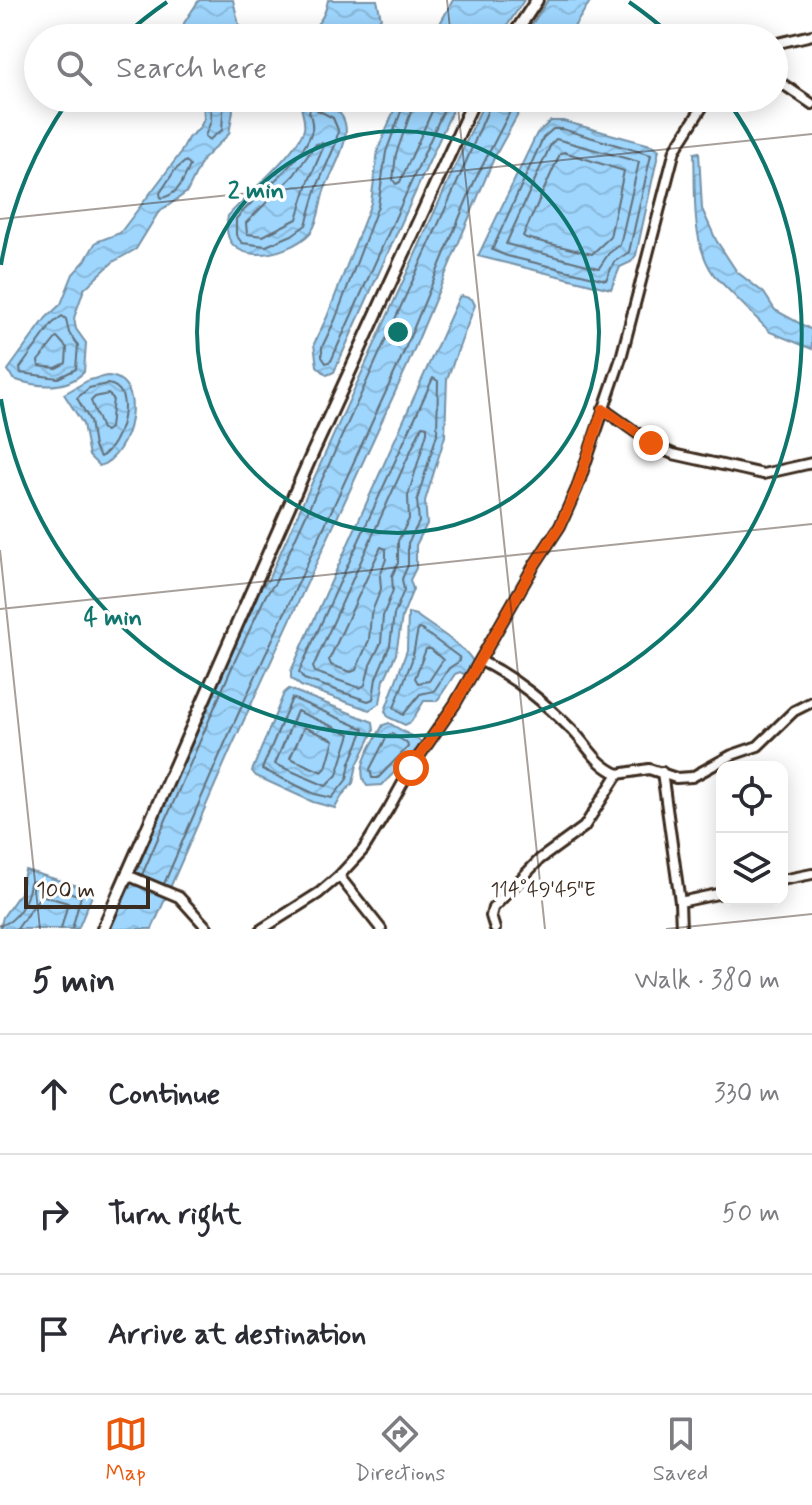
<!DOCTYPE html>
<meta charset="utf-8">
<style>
body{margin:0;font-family:Mynerve,sans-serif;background:#f2f2f3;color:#2b2b33}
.controls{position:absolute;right:24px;bottom:24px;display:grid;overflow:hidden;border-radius:16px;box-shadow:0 4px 20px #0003}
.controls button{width:72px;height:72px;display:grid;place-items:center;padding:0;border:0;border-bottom:2px solid #e1e1e2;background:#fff;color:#2b2b33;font:40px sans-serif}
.scale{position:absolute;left:24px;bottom:20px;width:126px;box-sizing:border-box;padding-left:8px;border:4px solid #3b2a1e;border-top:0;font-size:22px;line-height:28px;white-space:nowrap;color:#3b2a1e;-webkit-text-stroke:6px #fff;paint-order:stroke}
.stop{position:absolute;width:24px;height:24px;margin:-18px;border:6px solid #ea580c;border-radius:50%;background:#fff}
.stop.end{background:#ea580c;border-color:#fff;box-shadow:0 2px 8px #0008}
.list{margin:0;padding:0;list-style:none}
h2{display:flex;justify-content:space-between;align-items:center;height:104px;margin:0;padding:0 32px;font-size:34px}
h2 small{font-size:26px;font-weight:400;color:#7c7c81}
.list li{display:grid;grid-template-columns:52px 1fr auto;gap:24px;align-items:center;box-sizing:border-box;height:120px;padding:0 32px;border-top:2px solid #e1e1e2}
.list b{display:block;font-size:30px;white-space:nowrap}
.list em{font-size:26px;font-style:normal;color:#7c7c81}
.icon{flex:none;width:44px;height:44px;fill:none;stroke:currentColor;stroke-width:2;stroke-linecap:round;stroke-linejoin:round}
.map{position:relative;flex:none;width:812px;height:929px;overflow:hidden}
.search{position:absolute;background:#fff;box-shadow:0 4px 20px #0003;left:24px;right:24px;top:24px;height:88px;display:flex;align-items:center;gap:20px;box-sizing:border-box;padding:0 28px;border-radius:44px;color:#7c7c81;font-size:30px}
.sheet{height:464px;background:#fff}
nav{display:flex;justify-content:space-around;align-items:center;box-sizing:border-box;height:112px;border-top:2px solid #e1e1e2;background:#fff;font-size:22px;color:#7c7c81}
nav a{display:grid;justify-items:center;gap:4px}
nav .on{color:#ea580c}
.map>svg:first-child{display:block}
</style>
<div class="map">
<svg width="812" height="929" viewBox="0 0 812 929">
<defs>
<pattern id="water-waves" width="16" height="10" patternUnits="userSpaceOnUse" patternTransform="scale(2)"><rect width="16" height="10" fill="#9ed6fe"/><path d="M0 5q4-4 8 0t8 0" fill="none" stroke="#89b8d9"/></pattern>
</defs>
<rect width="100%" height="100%" fill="#fff"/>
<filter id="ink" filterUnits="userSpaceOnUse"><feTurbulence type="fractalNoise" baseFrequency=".0125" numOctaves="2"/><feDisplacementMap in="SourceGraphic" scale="16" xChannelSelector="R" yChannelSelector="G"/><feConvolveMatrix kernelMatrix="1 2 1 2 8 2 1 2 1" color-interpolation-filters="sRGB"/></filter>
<g filter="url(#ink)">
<g fill="url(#water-waves)" stroke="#7691a4" stroke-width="2">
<polygon points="199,0 233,0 239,25 261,38 182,38 184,23"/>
<path d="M 328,0 L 377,0 L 381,18 L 359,38 L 302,38 L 302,34 C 318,27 325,17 328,0 Z"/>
<polygon points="453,0 524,0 499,38 432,38"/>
<polygon points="548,0 591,0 567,38 523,38"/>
<path d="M 203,98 L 231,98 L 233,111 L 229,134 L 203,159 L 187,192 L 158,213 L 136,249 L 113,262 L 84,289 L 74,318 L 76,329 L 86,343 L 84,372 C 65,391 37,387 13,379 L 8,370 L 46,318 L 61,304 L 73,274 L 85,261 L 96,242 L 120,233 L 180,154 L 188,138 L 199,129 L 204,119 Z"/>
<path d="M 299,98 C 313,98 321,101 333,108 C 363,125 332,169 324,191 C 320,203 319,222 311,232 C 288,258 217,270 228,216 C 246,195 297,153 304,129 C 306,120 300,107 299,98 Z"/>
<polygon points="399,98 458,98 334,372 327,375 317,366 314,344 327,317 371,203 378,150"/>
<polygon points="486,98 527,98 494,158 408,364 232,746 152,929 109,929 259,590 268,580"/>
<polygon points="551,121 563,121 654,146 659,150 636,255 631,262 620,267 611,289 478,256 537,133"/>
<path d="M 699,152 L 702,209 L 716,240 L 737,272 L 764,293 L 775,310 L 812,330 L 812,349 L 770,332 L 714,275 C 690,241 696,193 694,153 Z"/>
<polygon points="462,296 472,299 475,305 447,379 445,436 425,501 427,524 416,545 416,568 410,580 413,589 402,617 396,654 384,680 380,703 369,710 301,686 291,678 291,671 459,297"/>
<path d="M 107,376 C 149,377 132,457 99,466 L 89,456 L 83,424 L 64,394 L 89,380 Z"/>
<path d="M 408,613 L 416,615 C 430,626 470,649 474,664 L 466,675 L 460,672 L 455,674 L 437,701 L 424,701 L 411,722 L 405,725 L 388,717 L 385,711 L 407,650 Z"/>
<polygon points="289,689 373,722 374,730 357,765 353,783 343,794 335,808 313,802 256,776 252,771 284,693"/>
<path d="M 389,723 L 420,741 L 421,745 L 382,785 L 367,786 C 353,768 374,742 383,725 Z"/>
<polygon points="25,870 94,891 78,929 0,929 3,917 20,893"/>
</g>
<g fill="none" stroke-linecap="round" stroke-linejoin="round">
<g stroke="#636f78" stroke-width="2">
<polyline points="211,98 211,121 205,136 209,140 222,130 224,98"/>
<polyline points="406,98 386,152 378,206 335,320 322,347 322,357 326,363 331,361 449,98"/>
<polyline points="416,98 396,154 393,180 396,184 400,182 438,98"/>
<path d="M 312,107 L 333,118 L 338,130 L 336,143 L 317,187 L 306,225 L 292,235 L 266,246 L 242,243 L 236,235 L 236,219 C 256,195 305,160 312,130 C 313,124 311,117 309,111 Z"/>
<polygon points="562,129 651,155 629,252 614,262 606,280 507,256 492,250 543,138 553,129"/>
<polygon points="556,139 639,162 620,245 609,253 599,268 506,244 551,144"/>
<polygon points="322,143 323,148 308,183 297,219 263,236 247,234 246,223 294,175 316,144"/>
<polygon points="564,152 624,171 610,237 592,254 526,238 523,236 560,154"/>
<path d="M 186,161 L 190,166 C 183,180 179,195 161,198 L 160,193 L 175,170 Z"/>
<polygon points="62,316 66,319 69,333 78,345 76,369 58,378 21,373 20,368 52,324"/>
<polygon points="57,337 67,348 66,363 56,368 39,366 38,361"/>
<polygon points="433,378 438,381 437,434 417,500 419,522 408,543 408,565 402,579 404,590 394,615 390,645 376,678 373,699 368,701 304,679 299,672"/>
<path d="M 107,384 C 138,386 121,447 100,457 L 94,447 L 90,421 L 77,398 L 89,388 Z"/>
<polygon points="108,394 113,398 110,428 106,431 102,429 91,401 95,397"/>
<polygon points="422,426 427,427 427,432 408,496 409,519 398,541 398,563 392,576 393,590 383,616 381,643 370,665 365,685 360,688 315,672 313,667"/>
<polygon points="381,547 386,549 386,559 380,576 381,589 371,614 369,640 356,670 351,672 331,665 329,660"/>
<polygon points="418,629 422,630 459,657 460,661 449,668 434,691 420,694 403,715 394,708 412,660"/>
<polygon points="426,649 431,649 443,660 429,681 418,683 415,678"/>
<polygon points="292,698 364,729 350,763 347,779 332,798 315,794 262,769"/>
<polygon points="297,711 350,734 337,775 326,786 275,764"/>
<polygon points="304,727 334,740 326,768 322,772 290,758"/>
<polygon points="392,734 407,743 408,747 378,778 372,778 370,769 387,736"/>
<polyline points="142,875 232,667 266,595 275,583 457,183 493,98"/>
<polyline points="164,884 225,743 400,361 475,180 517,98"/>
<path d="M 0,925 C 17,923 28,899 30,883 L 34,881 L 81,896 L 72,929"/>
<polyline points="17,929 41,895 68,903 61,929"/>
</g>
<defs>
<g id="minor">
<polyline points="774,44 812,35"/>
<polyline points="774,78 812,104"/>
<polyline points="603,409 657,447 673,454 763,474 812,463"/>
<path d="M 481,661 C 517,679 545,703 574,732 C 589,748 597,765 618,774 L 649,769 L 676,778 L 692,777 L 732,755 L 758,746 L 794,711 L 812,702"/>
<polyline points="662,772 680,902"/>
<polyline points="127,875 179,897 208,929"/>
<polyline points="339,876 381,929"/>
<polyline points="782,880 812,874"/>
<polyline points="262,929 319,893 339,876 363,850 389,808 411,768 455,704 535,564 560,526 577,488 621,358 675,150 708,98"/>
<polyline points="495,929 491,916 493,908 540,859 584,827 618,774"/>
<polyline points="681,929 680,902 722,893"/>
</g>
<g id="tertiary">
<polyline points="512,38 537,0"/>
<polyline points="103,929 313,452 475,98"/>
</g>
</defs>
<use href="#minor" stroke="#3b2a1e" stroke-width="14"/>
<use href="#tertiary" stroke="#3b2a1e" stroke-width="16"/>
<use href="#minor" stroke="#fff" stroke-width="8"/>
<use href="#tertiary" stroke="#fff" stroke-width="10"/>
</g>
</g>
<g fill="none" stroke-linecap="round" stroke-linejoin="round" filter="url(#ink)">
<polyline stroke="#ea580c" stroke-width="10" points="411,768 455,704 535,564 560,526 577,488 603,409 651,443"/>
</g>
<path fill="none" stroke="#3b2a1e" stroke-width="2" stroke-opacity="0.45" d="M 447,0 L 451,38M 457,98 L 545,929M 0,219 L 812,134M 0,550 L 40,929M 0,609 L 812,524M 666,929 L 812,914"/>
<g fill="none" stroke="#0f766e" stroke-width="4">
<circle cx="398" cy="332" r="201"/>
<path d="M1 265A403 403 0 0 1 68 101M123 37A403 403 0 0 1 167 2M629 2A403 403 0 0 1 673 37M728 101A403 403 0 1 1 1 399"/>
</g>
<g font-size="20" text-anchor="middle" fill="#3b2a1e" stroke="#fff" stroke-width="7" stroke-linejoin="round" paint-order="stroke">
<text x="543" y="896">114°49'45"E</text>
</g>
<circle cx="398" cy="332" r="12" fill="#0f766e" stroke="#fff" stroke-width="4"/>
<g font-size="24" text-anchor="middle" font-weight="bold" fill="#0f766e" stroke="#fff" stroke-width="7" stroke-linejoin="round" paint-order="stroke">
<text x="256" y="198">2 min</text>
<text x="113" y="625">4 min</text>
</g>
</svg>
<div class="controls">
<button><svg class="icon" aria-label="locate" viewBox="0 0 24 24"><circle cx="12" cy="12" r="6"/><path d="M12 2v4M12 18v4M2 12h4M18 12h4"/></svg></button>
<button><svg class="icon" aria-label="layers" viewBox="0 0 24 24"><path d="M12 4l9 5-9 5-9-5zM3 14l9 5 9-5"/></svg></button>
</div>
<div class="scale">100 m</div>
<div class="stop" style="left:411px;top:768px"></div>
<div class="stop end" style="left:651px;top:443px"></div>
<div class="search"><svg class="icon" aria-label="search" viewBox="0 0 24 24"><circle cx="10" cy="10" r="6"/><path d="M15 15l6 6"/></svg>Search here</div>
</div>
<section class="sheet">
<h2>5 min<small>Walk · 380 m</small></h2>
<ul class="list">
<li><svg class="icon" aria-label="ahead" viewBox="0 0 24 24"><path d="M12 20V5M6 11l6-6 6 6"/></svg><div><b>Continue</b></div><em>330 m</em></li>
<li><svg class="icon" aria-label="right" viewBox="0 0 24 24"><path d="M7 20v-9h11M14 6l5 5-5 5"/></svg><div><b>Turn right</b></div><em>50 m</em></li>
<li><svg class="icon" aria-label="arrive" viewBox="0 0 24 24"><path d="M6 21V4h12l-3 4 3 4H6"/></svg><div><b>Arrive at destination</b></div></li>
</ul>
</section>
<nav>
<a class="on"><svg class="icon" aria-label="map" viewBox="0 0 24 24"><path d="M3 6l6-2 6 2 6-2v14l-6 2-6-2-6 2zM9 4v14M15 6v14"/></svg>Map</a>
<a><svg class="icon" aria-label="directions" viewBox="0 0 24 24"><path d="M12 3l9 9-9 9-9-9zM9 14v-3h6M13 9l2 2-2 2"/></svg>Directions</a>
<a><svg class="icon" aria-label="saved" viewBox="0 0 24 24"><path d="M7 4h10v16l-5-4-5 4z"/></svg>Saved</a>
</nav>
